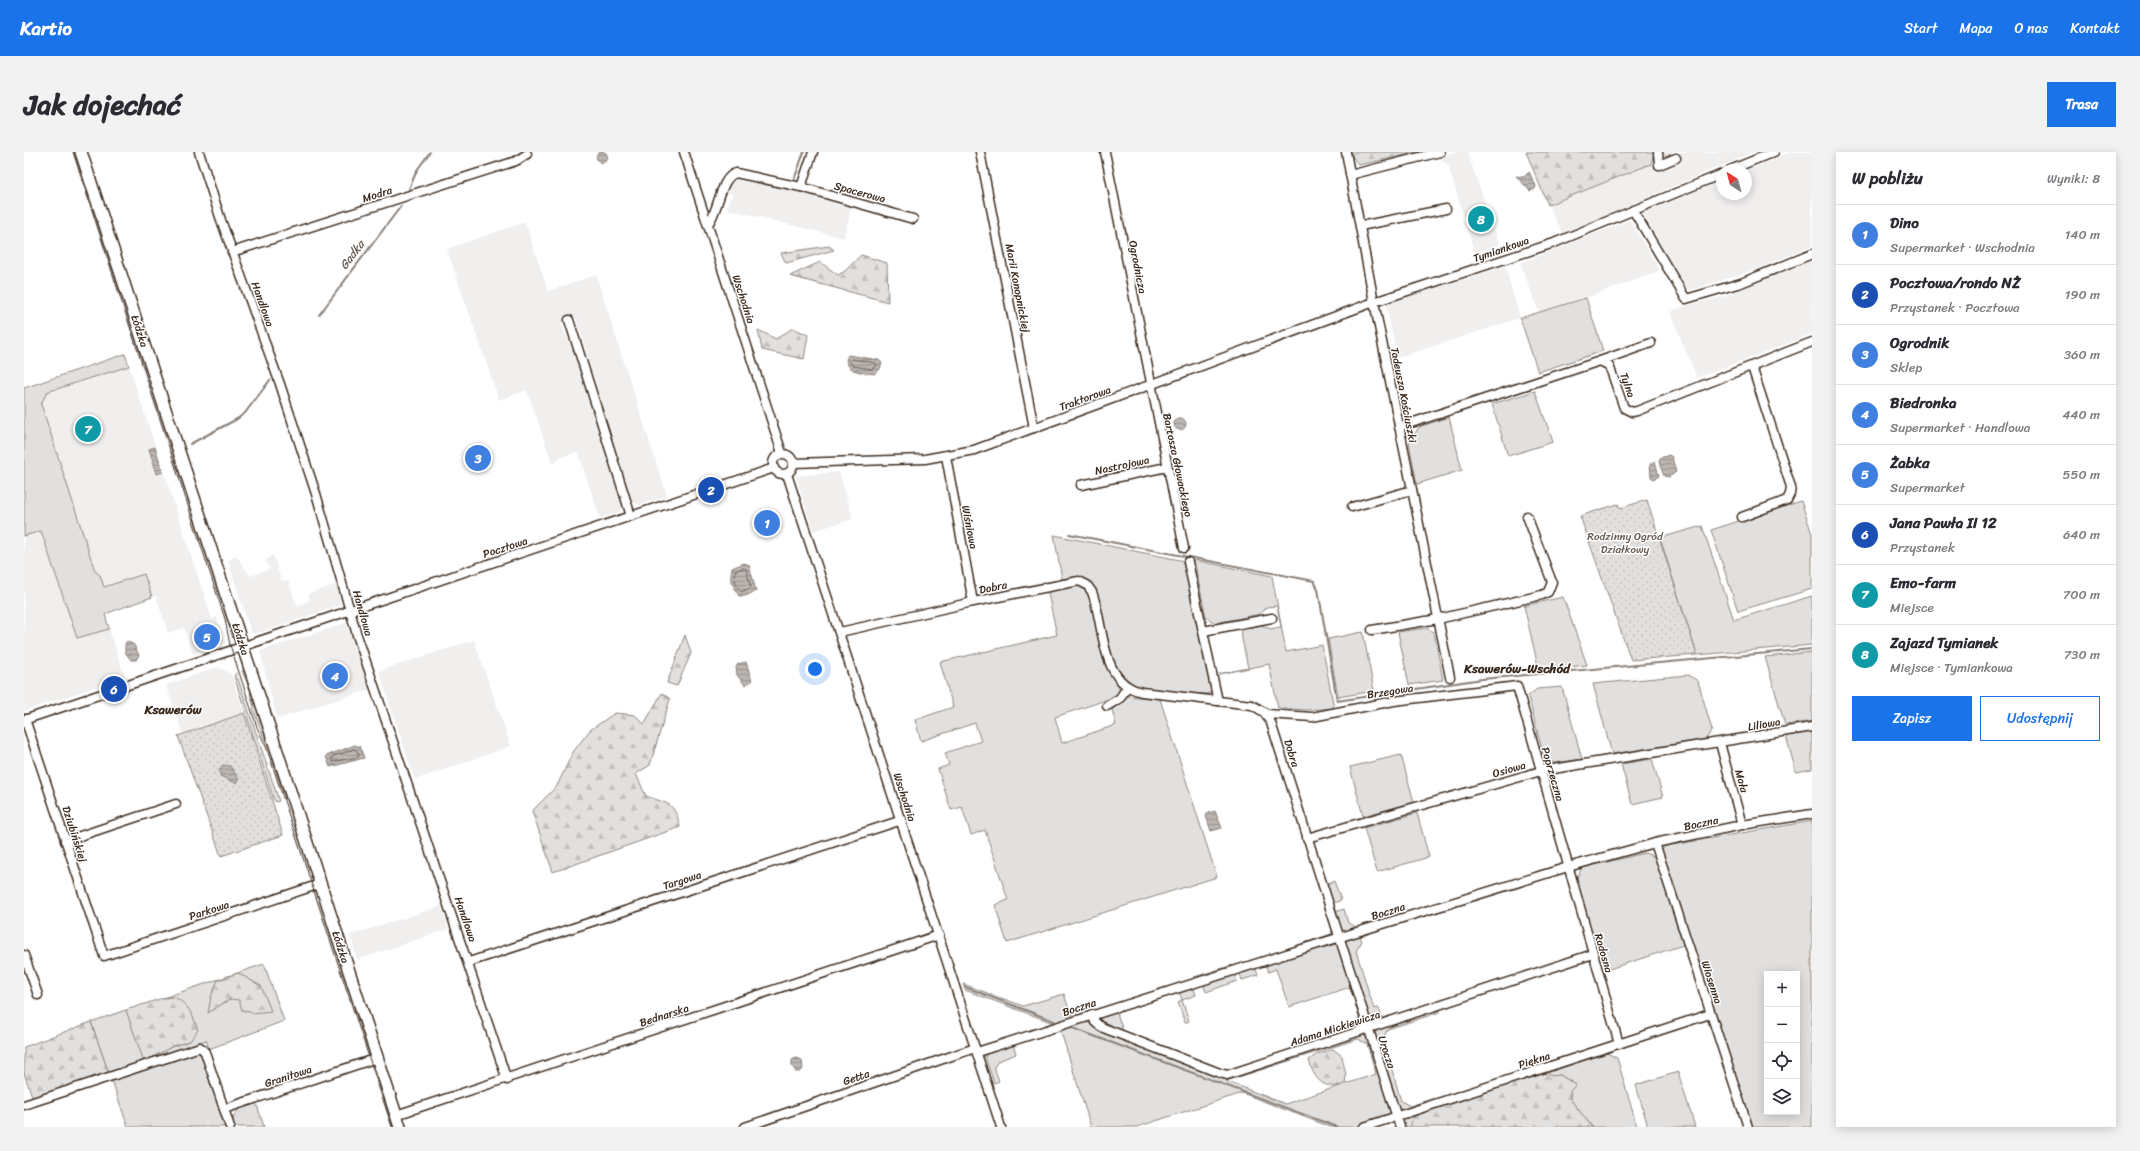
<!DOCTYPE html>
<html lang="pl">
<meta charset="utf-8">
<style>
body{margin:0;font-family:Sriracha,sans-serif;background:#f2f2f3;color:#2b2b33}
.controls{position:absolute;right:12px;bottom:12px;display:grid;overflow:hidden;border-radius:0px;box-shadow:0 2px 10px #0003}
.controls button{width:36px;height:36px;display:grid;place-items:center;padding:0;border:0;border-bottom:1px solid #e1e1e2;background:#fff;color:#2b2b33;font:20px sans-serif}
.compass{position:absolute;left:1692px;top:12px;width:36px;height:36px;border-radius:50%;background:#fff;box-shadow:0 2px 10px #0003;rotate:324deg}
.you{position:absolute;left:791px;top:517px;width:14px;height:14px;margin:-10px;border:3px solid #fff;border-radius:50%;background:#1a73e8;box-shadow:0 0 0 6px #1a73e833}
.badge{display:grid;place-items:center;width:26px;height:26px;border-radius:50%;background:#1a73e8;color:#fff;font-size:13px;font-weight:700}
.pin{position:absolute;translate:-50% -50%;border:2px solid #fff;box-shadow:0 1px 4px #0006}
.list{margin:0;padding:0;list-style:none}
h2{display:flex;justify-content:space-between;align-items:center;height:52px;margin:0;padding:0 16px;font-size:17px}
h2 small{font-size:13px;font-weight:400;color:#7c7c81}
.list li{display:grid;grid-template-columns:26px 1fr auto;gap:12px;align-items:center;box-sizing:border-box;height:60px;padding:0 16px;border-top:1px solid #e1e1e2}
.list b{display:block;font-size:15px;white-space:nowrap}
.list p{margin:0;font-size:13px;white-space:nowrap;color:#7c7c81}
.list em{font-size:13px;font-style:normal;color:#7c7c81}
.actions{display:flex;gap:8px;padding:12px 16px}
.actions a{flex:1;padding:9px 0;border:1px solid #1a73e8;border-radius:0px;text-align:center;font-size:14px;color:#1a73e8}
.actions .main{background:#1a73e8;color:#fff}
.icon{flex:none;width:22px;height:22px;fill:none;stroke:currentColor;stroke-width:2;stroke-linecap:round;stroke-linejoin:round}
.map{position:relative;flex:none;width:1788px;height:975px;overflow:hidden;border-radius:0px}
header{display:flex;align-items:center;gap:24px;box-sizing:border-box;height:56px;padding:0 20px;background:#1a73e8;color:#fff}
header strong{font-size:19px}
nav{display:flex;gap:22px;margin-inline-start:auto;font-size:14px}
.intro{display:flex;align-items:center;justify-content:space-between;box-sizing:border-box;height:96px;padding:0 24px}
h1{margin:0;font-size:28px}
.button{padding:10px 18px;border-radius:0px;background:#1a73e8;color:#fff;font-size:14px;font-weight:700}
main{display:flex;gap:24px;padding:0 24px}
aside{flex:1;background:#fff;border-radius:0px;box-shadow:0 2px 10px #0003}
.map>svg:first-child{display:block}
</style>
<header>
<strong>Kartio</strong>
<nav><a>Start</a><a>Mapa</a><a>O nas</a><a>Kontakt</a></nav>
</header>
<div class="intro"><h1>Jak dojechać</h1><a class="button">Trasa</a></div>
<main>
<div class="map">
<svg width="1788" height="975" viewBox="0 0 1788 975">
<defs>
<pattern id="forest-firs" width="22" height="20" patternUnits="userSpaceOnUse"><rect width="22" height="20" fill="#e2e0de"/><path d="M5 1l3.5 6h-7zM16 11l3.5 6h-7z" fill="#c3c0be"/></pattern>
<pattern id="park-dots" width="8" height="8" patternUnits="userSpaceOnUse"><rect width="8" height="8" fill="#e2e0de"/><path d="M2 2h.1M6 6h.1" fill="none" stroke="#c3c0be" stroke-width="1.8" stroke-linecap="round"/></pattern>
<pattern id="water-rules" width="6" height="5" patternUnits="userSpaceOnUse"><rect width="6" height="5" fill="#bcb6b3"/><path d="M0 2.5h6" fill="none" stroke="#9a9491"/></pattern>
</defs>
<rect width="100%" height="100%" fill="#fff"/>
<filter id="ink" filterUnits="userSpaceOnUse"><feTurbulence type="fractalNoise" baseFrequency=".025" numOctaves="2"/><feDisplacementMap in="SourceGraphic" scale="8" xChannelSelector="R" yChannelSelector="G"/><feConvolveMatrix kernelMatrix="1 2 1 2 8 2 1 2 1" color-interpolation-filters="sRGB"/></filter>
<g filter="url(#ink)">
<g fill="#f1efee">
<polygon points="1429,0 1443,0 1476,93 1451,102 1424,13 1416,6"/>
<polygon points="1630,0 1729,0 1539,82 1524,53 1627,12"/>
<polygon points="1767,0 1788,0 1788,94 1733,117 1663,139 1619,61 1698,29 1698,42 1722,42 1722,19"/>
<polygon points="712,25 828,53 820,86 703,57 708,42 701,40 706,27"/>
<polygon points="1606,68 1636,119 1562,146 1515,160 1496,111"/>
<polygon points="501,70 524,139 572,123 643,344 615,353 607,349 552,166 537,171 552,207 600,351 595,360 576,366 554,300 535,306 529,313 503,238 475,248 423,97"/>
<polygon points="1788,108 1788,182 1673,226 1646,160 1661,154 1701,144"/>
<polygon points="1481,114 1496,166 1373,206 1362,152"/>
<polygon points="105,214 188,467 193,465 201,491 169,502 160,476 144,481 132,444 128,445 120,422 80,435 76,423 71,419 17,252 23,240"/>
<polygon points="815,320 829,367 789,379 772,324"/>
<polygon points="17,378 53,486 85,477 101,525 0,559 0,384"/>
<polygon points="249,403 257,428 265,430 272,451 274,453 284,450 286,446 284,442 313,432 317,453 232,482 227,480 204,409 211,404 214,406 226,424 246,417 241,409"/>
<polygon points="322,471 347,537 253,567 236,499"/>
<polygon points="450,488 487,594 391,628 355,519"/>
<polygon points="194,515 207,522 220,561 159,582 142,533"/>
<polygon points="418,754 424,777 333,808 326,783"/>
</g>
<g fill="#e2e0de" stroke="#8e857e" fill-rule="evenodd">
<polygon points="1562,146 1579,199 1514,220 1496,166"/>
<polygon points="101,202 105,214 23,240 17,252 71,419 76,423 80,435 120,422 128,445 81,462 85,477 53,486 17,379 0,384 0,236"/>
<polygon points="1511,239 1529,290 1484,304 1468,252"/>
<polygon points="1425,265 1438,318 1393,332 1385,291 1395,275"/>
<polygon points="1777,349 1788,382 1788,437 1714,459 1687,378"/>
<polygon points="1678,374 1710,468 1788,444 1788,493 1673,503 1636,386"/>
<path d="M 1030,383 L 1161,409 L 1188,540 L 1182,542 C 1156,540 1121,544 1099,527 C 1077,510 1086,435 1056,426 C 1050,424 1043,426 1038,427 Z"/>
<polygon points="1170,408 1248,424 1262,500 1298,493 1310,556 1282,558 1254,556 1245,512 1195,522 1224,516 1216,477 1238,473 1246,477 1257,475 1253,454 1242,455 1236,462 1191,471 1182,465"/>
<polygon points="1049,433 1059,435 1067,446 1084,517 1097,539 1091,545 1031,565 1038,591 1092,573 1088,558 1103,544 1136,547 1193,725 983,791 971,753 984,748 961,678 947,683 938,655 927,658 914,617 925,613 921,601 957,589 951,571 897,589 891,568 929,555 916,510 1033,483 1023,437"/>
<polygon points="1539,445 1563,513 1515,518 1500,454"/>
<polygon points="1402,476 1410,480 1419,528 1385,533 1374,480"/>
<polygon points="1339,480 1350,539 1314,545 1304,487"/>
<polygon points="1788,500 1788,569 1761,573 1741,505"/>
<polygon points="221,518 263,646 261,647 244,596 229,557 230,556 226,541 227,540 218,519"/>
<polygon points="212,521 255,649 252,650 250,648 210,524"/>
<polygon points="1664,523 1674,529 1688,578 1682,587 1588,602 1569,532"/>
<polygon points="1538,535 1558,607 1530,611 1520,605 1504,544 1513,537"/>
<polygon points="1788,580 1788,617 1772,620 1762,584"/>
<polygon points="1377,603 1390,650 1339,664 1326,615"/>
<polygon points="1628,607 1639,645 1608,652 1597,612"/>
<polygon points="1393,661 1405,705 1353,720 1340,676"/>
<path d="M 1788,669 L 1788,975 L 1725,975 L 1638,698 L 1642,694 ZM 1743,822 L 1773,822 L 1773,960 L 1743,960 Z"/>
<polygon points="1621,701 1631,705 1659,793 1579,819 1552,727 1558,716"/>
<polygon points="1310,729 1317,748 1308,752 1301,732"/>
<polygon points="1295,730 1310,783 1233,807 1307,782 1308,778 1293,731"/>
<polygon points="1320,757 1324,771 1334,776 1321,781 1317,778 1311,760"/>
<polygon points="1335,782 1338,789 1332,799 1350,857 1355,856 1358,865 1360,866 1384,859 1384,861 1347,871 1320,790 1321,787"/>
<polygon points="1312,790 1329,839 1327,840 1326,835 1265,855 1252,817 1244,820 1241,811"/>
<polygon points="240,812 260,869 185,897 182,888 85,922 67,870 102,858 121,909 149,894 166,889 150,845 139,846"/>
<polygon points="1209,813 1207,816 1171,827 1170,825"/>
<polygon points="1231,814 1234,823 1218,828 1215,819"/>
<polygon points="1210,821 1213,829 1182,840 1179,831"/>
<polygon points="939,832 999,854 1040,842 1047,863 1064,858 1064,861 959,894 1029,871 941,838"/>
<polygon points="1169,834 1172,843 1158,848 1165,869 1161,871 1154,850 1158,848 1155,838"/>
<polygon points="1332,850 1338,868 1337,875 1305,886 1305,884 1330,876 1335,866 1331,851"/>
<polygon points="1416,857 1416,860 1364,877 1359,886 1377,949 1386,954 1410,946 1410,949 1378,959 1374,957 1349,881 1356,877"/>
<polygon points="1092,858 1099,879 1191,914 1191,916 1076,869 1076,864"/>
<path d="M 1060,868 L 1076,878 L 1200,926 L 1340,883 L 1345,889 L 1367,960 L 1365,963 L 1357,967 L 1330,975 L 1306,975 L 1218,941 L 1113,975 L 1067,975 L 1036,877 ZM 1334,887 L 1343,892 L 1352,922 L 1261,952 L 1202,929 Z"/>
<polygon points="989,892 992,902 974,909 970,915 975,929 970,931 961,905 963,901"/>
<polygon points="169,899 178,902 204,975 104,975 87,926"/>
<polygon points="1583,901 1593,906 1613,975 1568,975 1546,947 1546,939 1552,933 1536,923 1385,975 1379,975 1378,969 1381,964 1523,918 1524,920"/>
<polygon points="1654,920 1671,975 1624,975 1612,933"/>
<path d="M 230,950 L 233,953 L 240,975 L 209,975 C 207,959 217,955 230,950 Z"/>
</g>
<g fill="url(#forest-firs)" stroke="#8e857e">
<polygon points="1327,0 1395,0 1335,13 1329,6"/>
<polygon points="1502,0 1630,0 1627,12 1524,53"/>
<polygon points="805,94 810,98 762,111 757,101"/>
<polygon points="837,103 863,111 864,150 766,124 796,110 814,123 821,119"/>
<polygon points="769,176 784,183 780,207 738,198 734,178 752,187"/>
<polygon points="661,483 667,501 653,534 643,531"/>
<path d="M 638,541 L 646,547 L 626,613 L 612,622 L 622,644 C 644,652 651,650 656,675 L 529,720 L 508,659 L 533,634 L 549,600 L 566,578 L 591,561 L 611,563 L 620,572 Z"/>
<polygon points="214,821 237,834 247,859 228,861 218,858 215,848 206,847 184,861 187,845 194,828"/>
<path d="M 150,845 C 165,852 169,864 174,878 L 166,889 L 149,894 L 120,910 L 102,858 L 139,846 Z"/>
<polygon points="67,870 85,922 9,947 0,921 0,895"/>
<path d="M 1309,897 L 1318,904 L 1322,924 L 1321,932 C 1300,940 1289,926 1285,908 L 1293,902 Z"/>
<polygon points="1524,920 1527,924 1536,923 1552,933 1546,939 1546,947 1568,975 1385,975 1390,964"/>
</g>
<g fill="url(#park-dots)" stroke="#8e857e">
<polygon points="1623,348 1673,503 1607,508 1556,364 1594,352 1596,356"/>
<polygon points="220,561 259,683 197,704 154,584"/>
</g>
<g fill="url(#water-rules)" stroke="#887e77">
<circle cx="578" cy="5" r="5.5"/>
<polygon points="1505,20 1512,34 1511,37 1506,39 1492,24 1500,25"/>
<path d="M 824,203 L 855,208 L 858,211 L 856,217 L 850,222 C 838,220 825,221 822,208 Z"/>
<circle cx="1156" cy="272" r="6"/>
<polygon points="131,295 139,320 133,322 125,297"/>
<polygon points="1645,303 1648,305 1652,320 1645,325 1640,324 1635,310 1636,306"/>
<polygon points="1631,309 1635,324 1630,327 1627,325 1626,312"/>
<path d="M 720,411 L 725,413 L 732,439 L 721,444 L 715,444 C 709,434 705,427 708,416 Z"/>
<polygon points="103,489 110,493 115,503 112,508 107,508 101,500 101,492"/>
<polygon points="722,510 728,529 721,533 713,523 712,515 714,512"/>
<polygon points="331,593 336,595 340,606 306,615 302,604"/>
<polygon points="199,613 206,614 215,627 212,631 196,624 196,617"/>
<polygon points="1191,659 1198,676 1187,679 1182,664 1184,661"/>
<polygon points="772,906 778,908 779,917 776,920 772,920 768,914 768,908"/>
</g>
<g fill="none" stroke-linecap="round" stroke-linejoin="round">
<g stroke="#6f625a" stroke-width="1">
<polygon points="828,207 852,211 853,214 848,217 829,214 826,210"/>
<path d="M 719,416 L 722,417 L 727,435 L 718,440 C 712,435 709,426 711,419 Z"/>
<polygon points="331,597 335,602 334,605 308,610 308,605"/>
</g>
<g stroke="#887e77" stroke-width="2">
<polyline points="770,28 780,0"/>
<polyline points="385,37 393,18 406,0"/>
<polyline points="295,163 377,54"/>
<polyline points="166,292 213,267 221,261 246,228"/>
<polyline points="1045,382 1290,429 1294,437 1313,549 1458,527 1788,497"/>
<polyline points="941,835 1030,869"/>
<polyline points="1046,875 1313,975"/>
</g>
<defs>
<g id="minor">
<polyline points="175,0 197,68 256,232 293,345 333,483 483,928"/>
<polyline points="660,0 758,301"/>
<polyline points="956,0 1010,276"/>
<polyline points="1081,0 1160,396"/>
<polyline points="1322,0 1350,150 1426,525"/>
<polyline points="1634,0 1635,13 1652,6"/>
<polyline points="1706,18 1750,0"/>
<polyline points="1326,23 1416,0"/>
<polyline points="777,35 789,0"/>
<polyline points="1609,58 1662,147 1717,131 1788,102"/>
<path d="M 684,72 C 695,59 696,25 712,21 L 777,35 L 889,67"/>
<polyline points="1336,74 1422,57"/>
<polyline points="208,100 492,9 503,2"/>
<polyline points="545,168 607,364"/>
<polyline points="1576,209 1627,191"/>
<polyline points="1375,275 1576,209 1584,213 1586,216 1600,256 1608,260 1613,259 1788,190"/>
<circle cx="759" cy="312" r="10"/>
<polyline points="922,304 949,450"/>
<polyline points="769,311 901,307 950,298 1350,150 1530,91 1698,22"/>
<polyline points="763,322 977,975"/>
<polyline points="1057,333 1143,315"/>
<polyline points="1328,355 1388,338"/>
<polyline points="1718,365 1763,348 1766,342 1767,335 1728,215"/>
<polyline points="1164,410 1194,549"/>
<polyline points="1348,478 1414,467 1518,443 1524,440 1528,430 1503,364"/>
<polyline points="1179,479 1248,466"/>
<path d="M 816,480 L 949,450 L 1055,429 L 1063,433 L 1068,440 C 1081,473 1075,531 1118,540 L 1228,553 L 1240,560 L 1247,571 L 1376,975"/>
<polyline points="1083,554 1096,546 1103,535"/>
<polyline points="1243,562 1288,565 1370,549 1493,534 1595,892"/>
<polyline points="1,567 80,804 296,732"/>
<polyline points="0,568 750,316"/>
<polyline points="1696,591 1718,673"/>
<polyline points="1283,686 1517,619 1788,575"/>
<polyline points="41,689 152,652"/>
<polyline points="1631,691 1724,975"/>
<polyline points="0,803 14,843"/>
<polyline points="445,810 878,668"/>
<polyline points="1068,862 1071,870 1077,875 1193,920 1203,923 1569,802"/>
<polyline points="953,900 1294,792 1544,715 1631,691 1718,673 1788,662"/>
<polyline points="0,953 176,895 181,900 200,957"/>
<polyline points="372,963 915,783"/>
<polyline points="206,975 200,957 353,906"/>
<polyline points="721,975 951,896"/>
<polyline points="1340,975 1686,862"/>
</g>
<polyline id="major" points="57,0 376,975"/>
</defs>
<use href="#minor" stroke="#3b2a1e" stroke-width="11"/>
<use href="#major" stroke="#3b2a1e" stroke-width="14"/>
<use href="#minor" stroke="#fff" stroke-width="8"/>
<use href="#major" stroke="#fff" stroke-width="11"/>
<polyline stroke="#3b2a1e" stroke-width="1" points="49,0 201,467 206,493 233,575 243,597 368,975"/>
</g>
</g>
<g text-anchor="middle" stroke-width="3" stroke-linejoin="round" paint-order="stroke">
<g font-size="11" fill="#3b2a1e" stroke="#fff">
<text transform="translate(836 40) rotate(15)" y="4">Spacerowa</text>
<text transform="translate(353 42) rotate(-18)" y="4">Modra</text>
<text transform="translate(1477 97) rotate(-19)" y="4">Tymiankowa</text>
<text transform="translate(1114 115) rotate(79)" y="4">Ogrodnicza</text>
<text transform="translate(994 136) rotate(79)" y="4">Marii Konopnickiej</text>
<text transform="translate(720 147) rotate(72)" y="4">Wschodnia</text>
<text transform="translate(239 152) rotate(70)" y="4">Handlowa</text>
<text transform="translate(116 179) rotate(72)" y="4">Łódzka</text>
<text transform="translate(1604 233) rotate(71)" y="4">Tylna</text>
<text transform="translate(1380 243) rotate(79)" y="4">Tadeusza Kościuszki</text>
<text transform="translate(1061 246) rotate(-20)" y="4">Traktorowa</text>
<text transform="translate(1098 313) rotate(-12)" y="4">Nastrojowa</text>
<text transform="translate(1154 313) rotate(78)" y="4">Bartosza Głowackiego</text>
<text transform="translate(946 375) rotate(79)" y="4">Wiśniowa</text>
<text transform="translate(481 395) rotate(-18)" y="4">Pocztowa</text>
<text transform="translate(969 435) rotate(-12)" y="4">Dobra</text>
<text transform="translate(339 461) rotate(74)" y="4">Handlowa</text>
<text transform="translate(217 487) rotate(72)" y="4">Łódzka</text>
<text transform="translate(1366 539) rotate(-9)" y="4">Brzegowa</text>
<text transform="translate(1740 572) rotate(-10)" y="4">Liliowa</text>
<text transform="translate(1268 601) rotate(73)" y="4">Dobra</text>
<text transform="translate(1485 617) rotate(-16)" y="4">Osiowa</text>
<text transform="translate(1529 622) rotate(74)" y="4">Poprzeczna</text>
<text transform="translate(1718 629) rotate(75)" y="4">Mała</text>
<text transform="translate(881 645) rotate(72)" y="4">Wschodnia</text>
<text transform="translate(1677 671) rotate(-12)" y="4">Boczna</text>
<text transform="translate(51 682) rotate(72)" y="4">Dziubińskiej</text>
<text transform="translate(658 728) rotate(-18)" y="4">Targowa</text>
<text transform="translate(185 758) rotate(-18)" y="4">Parkowa</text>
<text transform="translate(1364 759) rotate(-17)" y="4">Boczna</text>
<text transform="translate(442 767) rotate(71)" y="4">Handlowa</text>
<text transform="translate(317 795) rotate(72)" y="4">Łódzka</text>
<text transform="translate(1580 801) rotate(74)" y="4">Radosna</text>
<text transform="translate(1688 830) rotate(72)" y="4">Wiosenna</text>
<text transform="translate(1055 855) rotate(-18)" y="4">Boczna</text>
<text transform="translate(640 863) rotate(-18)" y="4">Bednarska</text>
<text transform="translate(1311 876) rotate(-18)" y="4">Adama Mickiewicza</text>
<text transform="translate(1363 900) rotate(72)" y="4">Urocza</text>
<text transform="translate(1510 908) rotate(-18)" y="4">Piękna</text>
<text transform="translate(264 924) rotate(-18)" y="4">Granitowa</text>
<text transform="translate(832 925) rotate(-19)" y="4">Getta</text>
</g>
<g font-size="11" fill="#65584e" stroke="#fff">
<text x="1601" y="388">Rodzinny Ogród<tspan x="1601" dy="13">Działkowy</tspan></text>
</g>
<g font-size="12" font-style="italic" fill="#685b52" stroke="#fff">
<text transform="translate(328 103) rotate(-53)" y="4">Gadka</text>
</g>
<g font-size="13" font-weight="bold" fill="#3b2a1e" stroke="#fff">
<text x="1493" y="521">Ksawerów-Wschód</text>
<text x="149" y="562">Ksawerów</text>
</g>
</g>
</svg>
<div class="controls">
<button>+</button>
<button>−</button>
<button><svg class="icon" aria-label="locate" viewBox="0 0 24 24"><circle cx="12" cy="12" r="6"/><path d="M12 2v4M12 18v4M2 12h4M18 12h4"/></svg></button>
<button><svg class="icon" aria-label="layers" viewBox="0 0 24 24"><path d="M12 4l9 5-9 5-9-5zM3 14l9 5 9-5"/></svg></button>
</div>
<svg class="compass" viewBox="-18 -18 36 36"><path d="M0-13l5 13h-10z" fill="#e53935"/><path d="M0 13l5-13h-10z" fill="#7c7c81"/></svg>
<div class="you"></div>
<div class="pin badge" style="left:743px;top:371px;background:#3f7fe0">1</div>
<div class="pin badge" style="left:687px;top:338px;background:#1a4fb4">2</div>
<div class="pin badge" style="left:454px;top:306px;background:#3f7fe0">3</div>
<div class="pin badge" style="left:311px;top:524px;background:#3f7fe0">4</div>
<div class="pin badge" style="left:183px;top:485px;background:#3f7fe0">5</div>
<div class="pin badge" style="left:90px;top:537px;background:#1a4fb4">6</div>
<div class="pin badge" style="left:64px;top:277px;background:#0f9aa8">7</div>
<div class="pin badge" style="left:1457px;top:67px;background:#0f9aa8">8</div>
</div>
<aside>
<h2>W pobliżu<small>Wyniki: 8</small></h2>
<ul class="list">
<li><span class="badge" style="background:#3f7fe0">1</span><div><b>Dino</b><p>Supermarket · Wschodnia</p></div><em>140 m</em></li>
<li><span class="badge" style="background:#1a4fb4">2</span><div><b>Pocztowa/rondo NŻ</b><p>Przystanek · Pocztowa</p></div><em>190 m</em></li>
<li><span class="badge" style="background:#3f7fe0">3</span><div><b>Ogrodnik</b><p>Sklep</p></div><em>360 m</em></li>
<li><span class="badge" style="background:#3f7fe0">4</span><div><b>Biedronka</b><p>Supermarket · Handlowa</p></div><em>440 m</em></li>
<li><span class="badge" style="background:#3f7fe0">5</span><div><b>Żabka</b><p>Supermarket</p></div><em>550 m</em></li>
<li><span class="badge" style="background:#1a4fb4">6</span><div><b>Jana Pawła II 12</b><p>Przystanek</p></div><em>640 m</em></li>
<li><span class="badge" style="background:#0f9aa8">7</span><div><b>Emo-farm</b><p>Miejsce</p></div><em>700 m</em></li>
<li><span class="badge" style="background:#0f9aa8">8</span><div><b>Zajazd Tymianek</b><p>Miejsce · Tymiankowa</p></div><em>730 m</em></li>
</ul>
<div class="actions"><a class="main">Zapisz</a><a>Udostępnij</a></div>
</aside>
</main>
